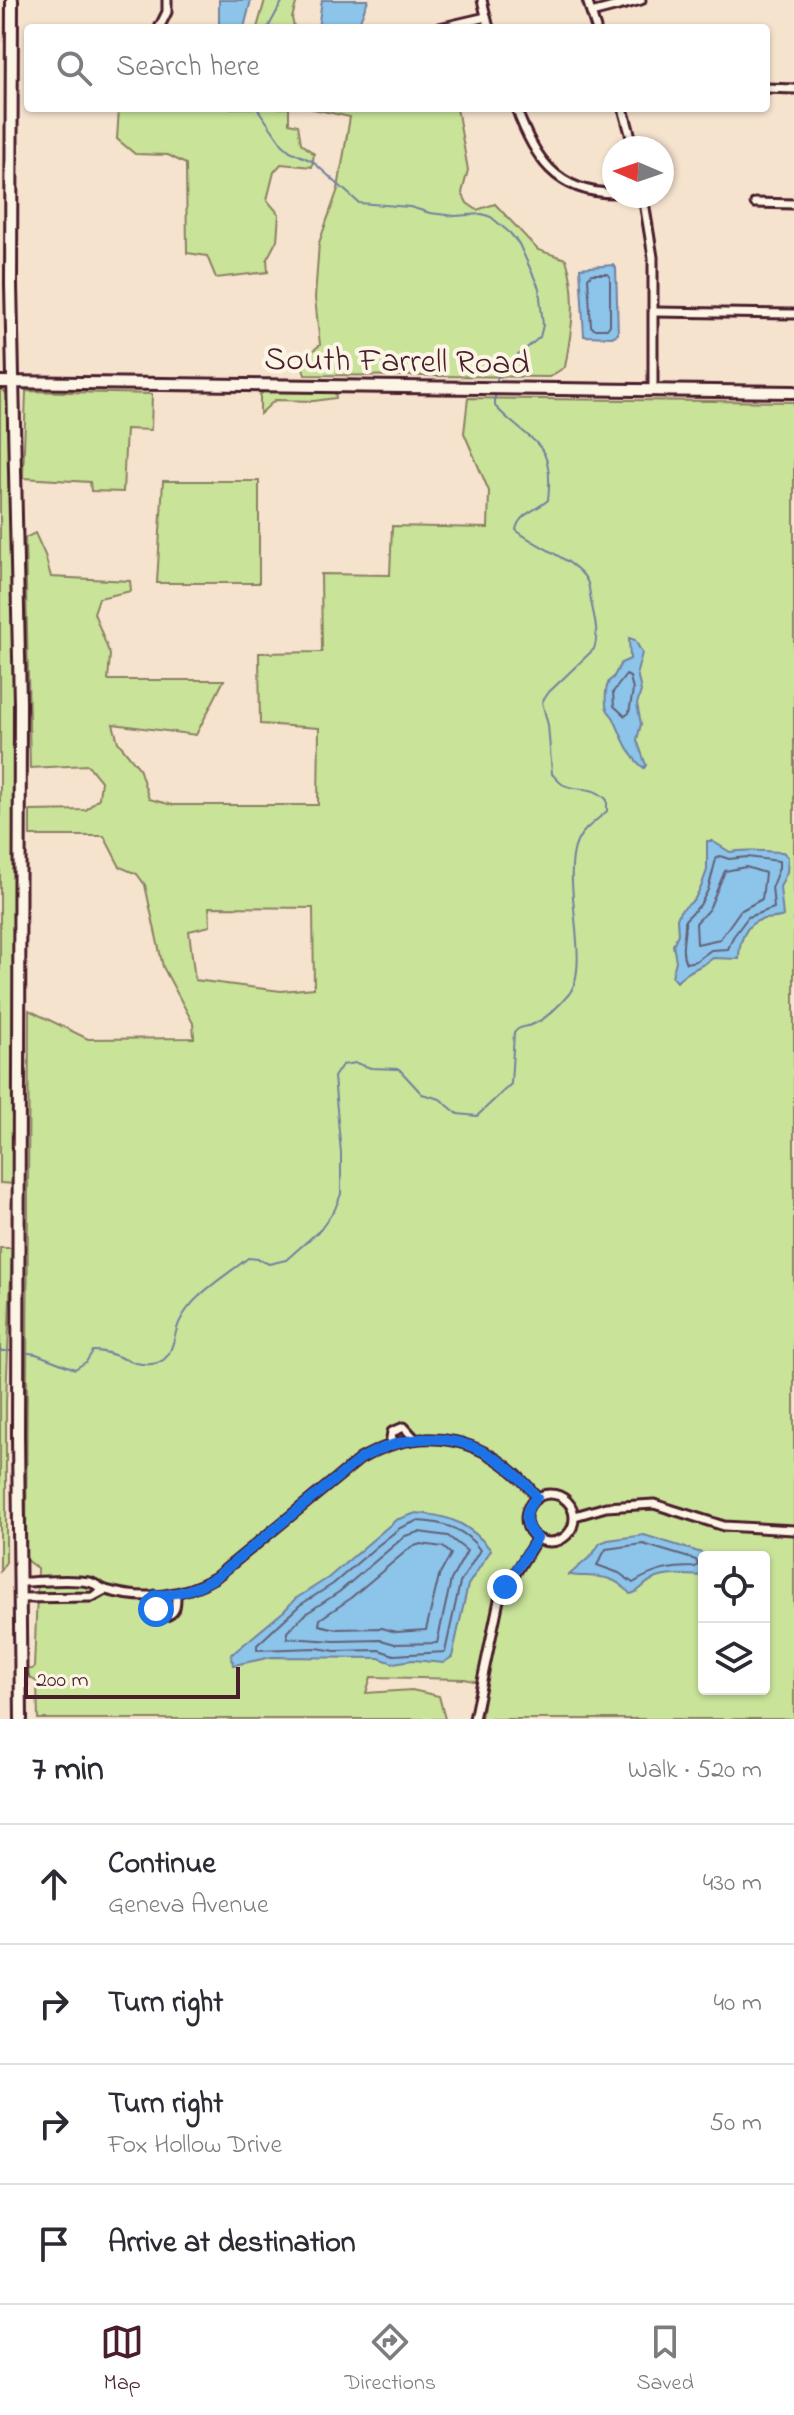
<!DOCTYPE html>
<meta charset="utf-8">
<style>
body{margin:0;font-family:"Indie Flower",sans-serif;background:#f7f7f7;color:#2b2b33}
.controls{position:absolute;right:24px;bottom:24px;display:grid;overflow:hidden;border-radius:8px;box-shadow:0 2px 6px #0004}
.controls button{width:72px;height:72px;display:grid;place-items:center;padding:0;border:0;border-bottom:2px solid #e1e1e2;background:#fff;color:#2b2b33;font:40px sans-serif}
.compass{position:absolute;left:602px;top:136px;width:72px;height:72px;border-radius:50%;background:#fff;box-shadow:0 2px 6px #0004;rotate:272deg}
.scale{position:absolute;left:24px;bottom:20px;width:216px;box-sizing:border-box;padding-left:8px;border:4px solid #4a1f2b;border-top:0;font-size:22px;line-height:28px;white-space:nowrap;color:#4a1f2b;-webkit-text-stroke:6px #fcf5e5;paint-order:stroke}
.stop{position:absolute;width:24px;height:24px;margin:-18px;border:6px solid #1a73e8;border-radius:50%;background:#fff}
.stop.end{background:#1a73e8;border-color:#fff;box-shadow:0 2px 8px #0008}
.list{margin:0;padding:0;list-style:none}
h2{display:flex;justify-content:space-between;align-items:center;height:104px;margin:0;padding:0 32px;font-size:34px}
h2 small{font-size:26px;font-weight:400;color:#7c7c81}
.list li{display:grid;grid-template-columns:52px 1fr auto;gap:24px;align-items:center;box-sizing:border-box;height:120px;padding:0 32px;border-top:2px solid #e1e1e2}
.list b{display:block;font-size:30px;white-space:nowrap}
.list p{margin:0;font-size:26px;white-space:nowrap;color:#7c7c81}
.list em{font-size:26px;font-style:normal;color:#7c7c81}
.icon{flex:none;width:44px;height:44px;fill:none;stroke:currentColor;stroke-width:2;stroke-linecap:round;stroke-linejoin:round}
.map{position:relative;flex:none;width:794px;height:1719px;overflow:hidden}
.search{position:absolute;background:#fff;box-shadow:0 2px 6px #0004;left:24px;right:24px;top:24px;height:88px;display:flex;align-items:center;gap:20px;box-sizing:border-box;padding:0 28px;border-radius:8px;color:#7c7c81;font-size:30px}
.sheet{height:584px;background:#fff}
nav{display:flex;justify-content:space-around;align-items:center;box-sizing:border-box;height:112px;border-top:2px solid #e1e1e2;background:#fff;font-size:22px;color:#7c7c81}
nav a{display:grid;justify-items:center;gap:4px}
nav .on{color:#4a1f2b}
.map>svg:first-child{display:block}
</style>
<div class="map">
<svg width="794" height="1719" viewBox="0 0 794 1719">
<rect width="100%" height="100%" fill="#f6e3ce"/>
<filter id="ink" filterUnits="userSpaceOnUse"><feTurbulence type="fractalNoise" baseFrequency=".0125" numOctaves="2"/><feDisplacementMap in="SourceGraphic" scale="16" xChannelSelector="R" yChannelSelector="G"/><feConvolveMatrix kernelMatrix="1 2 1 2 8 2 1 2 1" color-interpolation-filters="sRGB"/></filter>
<g filter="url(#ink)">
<g fill="#c9e399" stroke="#8a8162" stroke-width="2" fill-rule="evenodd">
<polygon points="265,0 297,0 292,18 294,27 257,28"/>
<polygon points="119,108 289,108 289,123 298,125 301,143 314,154 312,167 281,164 274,172 267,200 279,214 277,240 267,259 268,272 216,278 207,256 187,253 186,164 168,155 135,154 117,139"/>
<path d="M 309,108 L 457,108 L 468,170 L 462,193 L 467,203 L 477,210 L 495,204 L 538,250 L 566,259 C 578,296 572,329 565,367 L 549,377 L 305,375 L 301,360 L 320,345 L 315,298 L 319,243 L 338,189 L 350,117 Z"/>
<polygon points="0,388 7,394 10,402 15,651 14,1184 0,1183"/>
<polygon points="266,389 335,391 336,398 314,401 275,400 260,414 260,395"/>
<polygon points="26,391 152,394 151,430 126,429 123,492 91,491 90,482 23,478"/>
<path d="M 468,398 L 794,402 L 794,1719 L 481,1719 L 486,1684 L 465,1679 L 371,1677 L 366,1693 L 412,1690 L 439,1696 L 445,1719 L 38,1719 L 37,1682 L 29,1677 L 28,1670 L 34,1668 L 38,1569 L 26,1560 L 29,1010 L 88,1039 L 194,1038 L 193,1023 L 163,967 L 145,885 L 137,874 L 120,867 L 104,836 L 30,836 L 30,811 L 86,810 L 99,798 L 101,781 L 88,765 L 30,768 L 25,538 L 35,533 L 45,555 L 51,577 L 130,581 L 131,591 L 99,598 L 94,613 L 110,655 L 108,680 L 224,680 L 196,735 L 113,724 L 118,742 L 139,768 L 149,799 L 172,805 L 318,805 L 319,728 L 260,724 L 259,653 L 322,652 L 321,574 L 390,575 L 392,526 L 488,528 L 489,491 L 464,433 ZM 209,907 L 313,908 L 314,988 L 281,991 L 195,980 L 189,931 L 210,926 ZM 704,1557 L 764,1557 L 764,1689 L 704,1689 Z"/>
<polygon points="163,481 259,481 259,583 157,583"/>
<polygon points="0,1248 12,1248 6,1402 6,1562 0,1571"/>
</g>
<g fill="#8cc4ea" stroke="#72829e" stroke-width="2">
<polygon points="219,0 251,0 244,28 219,28"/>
<polygon points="322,0 368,0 357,28 318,28"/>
<polygon points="613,265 616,268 618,334 612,337 584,336 580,268"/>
<path d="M 629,638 L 635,640 L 642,653 L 637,672 L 641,691 L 637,704 L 641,724 L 637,740 L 646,765 L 644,768 C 629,757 622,737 615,721 C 613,714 606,712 606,705 C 605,696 605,689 609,681 L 613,678 L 621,663 L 630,659 Z"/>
<path d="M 707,841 L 712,841 L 730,852 C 748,848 764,852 783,852 L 788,857 L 787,872 L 780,887 L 783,916 C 776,919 771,918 764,919 C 744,922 739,944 739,959 L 713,958 C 701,968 686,970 677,982 L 672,976 L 676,961 L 673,945 L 678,934 L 677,919 L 680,911 L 694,900 L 701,887 L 707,870 Z"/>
<path d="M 416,1513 C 449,1515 470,1524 491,1550 L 468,1585 L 452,1657 L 443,1663 L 413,1660 L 393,1663 L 379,1658 L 272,1657 L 234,1665 L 231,1655 L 284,1611 L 295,1599 L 328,1578 L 396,1520 Z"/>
<path d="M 644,1535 L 715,1557 L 704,1557 L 704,1576 C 688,1575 667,1573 652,1580 C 643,1584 640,1592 630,1594 C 613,1572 594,1578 569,1575 L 592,1555 L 600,1543 L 608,1540 Z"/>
</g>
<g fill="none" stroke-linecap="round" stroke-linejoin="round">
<g stroke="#646177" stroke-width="2">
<polygon points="592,274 607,274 610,277 610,325 607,329 594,329 591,326 588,278"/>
<polygon points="626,675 630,677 633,690 629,713 625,716 614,706 613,692"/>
<path d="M 720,856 L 729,859 L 747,857 L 779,861 L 779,868 L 772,886 L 774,908 L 748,917 L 733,937 L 728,949 L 711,950 L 696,961 L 686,963 C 679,950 686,935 685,920 L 700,905 L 708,890 L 716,859 Z"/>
<polygon points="746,867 765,873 762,899 740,911 720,939 697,944 696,923 709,909 725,871"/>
<path d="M 417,1521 C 442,1522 465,1528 480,1550 L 460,1583 L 445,1652 L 394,1655 L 379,1650 L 335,1651 L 317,1648 L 257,1650 L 257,1645 L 300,1605 L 333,1584 L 376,1547 L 400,1528 Z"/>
<polygon points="419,1532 448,1536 467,1551 451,1580 437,1643 395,1644 381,1640 335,1641 287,1638 287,1632 307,1613 339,1592 405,1536"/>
<polygon points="421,1544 443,1547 451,1554 439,1576 426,1630 396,1632 382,1628 336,1629 319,1625 320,1619 347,1601 411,1547"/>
<path d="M 643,1544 L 696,1560 L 698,1565 L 695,1567 C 670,1567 654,1570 633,1583 L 619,1573 L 597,1565 L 606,1549 Z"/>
</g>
<g stroke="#72829e" stroke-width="2">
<polyline points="268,28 283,0"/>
<polyline points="257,108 282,144 290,151 312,161 359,203 410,207 430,213 455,216 482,214 491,217 510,233 519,244 539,288 543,325 540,337 500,370 495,386"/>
<polyline points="0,1351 16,1351"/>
<path d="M 22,1352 L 36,1354 L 75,1369 L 86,1362 L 93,1351 C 114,1350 131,1367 152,1364 C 175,1362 172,1336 180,1321 C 192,1295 226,1276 248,1258 L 258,1259 L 269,1264 L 286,1260 L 321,1229 L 335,1209 L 341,1194 L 341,1153 L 334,1077 L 342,1065 L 356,1063 L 371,1068 L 399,1069 L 422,1094 L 440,1099 L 458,1114 L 477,1116 L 511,1084 L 514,1032 C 520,1026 523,1028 531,1025 C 544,1021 560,1005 569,994 C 592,964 560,879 577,842 C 582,830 597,820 607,811 L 607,800 C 591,783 578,793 562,784 C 558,781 555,777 552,774 L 548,725 L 542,702 L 549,692 L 594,649 C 599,635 595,620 592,606 C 590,599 590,587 587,581 C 578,561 533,545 516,530 C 519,513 536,511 548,500 C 555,438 531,445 495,406 L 495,392"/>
</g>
<defs>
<g id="street">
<polyline points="482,0 489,28"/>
<polyline points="587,0 596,28"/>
<polyline points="591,13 641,0"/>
<polyline points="159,28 167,12 167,0"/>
<polyline points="439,28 486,17"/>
<polyline points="766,88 794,89"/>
<path d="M 516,108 C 534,157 556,193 614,193"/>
<polyline points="623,108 634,148"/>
<polyline points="643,196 653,257 653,390"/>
<polyline points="755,203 794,204"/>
<polyline points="655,312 794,314"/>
<polyline points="390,1444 392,1432 404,1427 415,1439"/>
<circle cx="550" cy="1518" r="24"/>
<polyline points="575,1516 606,1507 654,1504 724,1526 794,1530"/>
<path d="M 20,1582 C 41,1582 68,1578 89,1582 C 95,1583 100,1588 106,1590 C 143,1601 183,1597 216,1577 L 360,1459 C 426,1421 490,1438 537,1497"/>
<path d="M 155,1595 L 156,1609 L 164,1617 C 177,1613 176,1605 176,1594"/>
<polyline points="20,1598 92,1597 105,1590"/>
<polyline points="474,1719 499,1600 537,1538"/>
</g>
<g id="secondary">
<polyline points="12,0 11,284 20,703 18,1435 21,1719"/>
<polyline points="0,382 794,392"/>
</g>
</defs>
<use href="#street" stroke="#4a1f2b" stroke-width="13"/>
<use href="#secondary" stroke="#4a1f2b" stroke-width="16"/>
<use href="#street" stroke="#fcf5e5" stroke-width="7"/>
<use href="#secondary" stroke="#fcf5e5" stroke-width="10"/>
</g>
</g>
<g fill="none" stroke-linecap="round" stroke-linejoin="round" filter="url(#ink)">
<path stroke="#1a73e8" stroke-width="10" d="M 156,1609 L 155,1595 C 178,1595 197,1589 216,1577 L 360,1459 C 427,1421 490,1438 537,1497 C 523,1510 523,1526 537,1538 L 505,1587"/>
</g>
<g text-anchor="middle" stroke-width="8" stroke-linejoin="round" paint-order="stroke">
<g font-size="34" fill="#4a1f2b" stroke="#fcf5e5">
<text transform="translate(397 359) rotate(1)" y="12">South Farrell Road</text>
</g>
</g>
</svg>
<div class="controls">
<button><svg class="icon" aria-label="locate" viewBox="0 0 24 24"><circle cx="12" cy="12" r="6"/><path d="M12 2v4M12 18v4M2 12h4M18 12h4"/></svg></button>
<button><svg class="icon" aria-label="layers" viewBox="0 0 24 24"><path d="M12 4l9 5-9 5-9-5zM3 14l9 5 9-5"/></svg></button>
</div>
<svg class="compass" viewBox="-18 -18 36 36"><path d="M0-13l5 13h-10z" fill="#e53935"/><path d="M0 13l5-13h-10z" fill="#7c7c81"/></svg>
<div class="scale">200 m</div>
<div class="stop" style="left:156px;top:1609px"></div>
<div class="stop end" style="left:505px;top:1587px"></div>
<div class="search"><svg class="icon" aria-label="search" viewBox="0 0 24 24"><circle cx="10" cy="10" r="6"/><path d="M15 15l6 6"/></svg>Search here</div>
</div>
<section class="sheet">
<h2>7 min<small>Walk · 520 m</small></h2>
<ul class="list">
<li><svg class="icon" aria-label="ahead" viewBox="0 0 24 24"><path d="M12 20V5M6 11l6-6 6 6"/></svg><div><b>Continue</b><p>Geneva Avenue</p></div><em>430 m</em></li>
<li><svg class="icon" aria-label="right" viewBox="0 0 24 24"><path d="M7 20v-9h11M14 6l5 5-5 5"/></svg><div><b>Turn right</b></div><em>40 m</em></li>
<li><svg class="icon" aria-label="right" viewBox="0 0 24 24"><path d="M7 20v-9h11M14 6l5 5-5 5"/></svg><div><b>Turn right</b><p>Fox Hollow Drive</p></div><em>50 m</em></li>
<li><svg class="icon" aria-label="arrive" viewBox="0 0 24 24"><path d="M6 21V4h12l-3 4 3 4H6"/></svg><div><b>Arrive at destination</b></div></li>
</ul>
</section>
<nav>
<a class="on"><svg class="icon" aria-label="map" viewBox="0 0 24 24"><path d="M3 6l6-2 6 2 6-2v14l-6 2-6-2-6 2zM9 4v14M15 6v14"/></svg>Map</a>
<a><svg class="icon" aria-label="directions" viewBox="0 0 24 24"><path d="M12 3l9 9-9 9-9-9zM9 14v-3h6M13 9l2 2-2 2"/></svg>Directions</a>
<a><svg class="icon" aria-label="saved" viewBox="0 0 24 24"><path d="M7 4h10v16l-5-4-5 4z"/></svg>Saved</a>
</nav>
